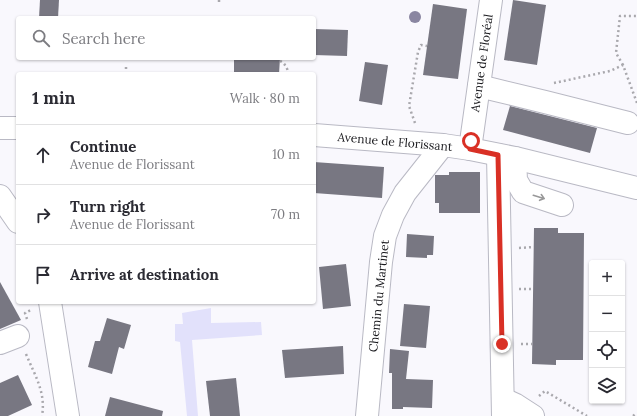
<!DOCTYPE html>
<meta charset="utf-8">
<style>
body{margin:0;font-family:Lora,serif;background:#f2f2f3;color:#2b2b33}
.controls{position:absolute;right:12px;bottom:12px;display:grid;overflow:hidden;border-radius:4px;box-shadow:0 1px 3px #0004}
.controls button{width:36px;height:36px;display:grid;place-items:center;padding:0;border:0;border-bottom:1px solid #e1e1e2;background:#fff;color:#2b2b33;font:20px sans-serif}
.stop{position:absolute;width:12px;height:12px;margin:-9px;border:3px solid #d93025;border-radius:50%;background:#fff}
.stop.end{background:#d93025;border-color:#fff;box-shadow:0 1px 4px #0008}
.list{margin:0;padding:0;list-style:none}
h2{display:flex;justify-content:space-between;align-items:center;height:52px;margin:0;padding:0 16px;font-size:17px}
h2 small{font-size:13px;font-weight:400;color:#7c7c81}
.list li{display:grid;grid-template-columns:26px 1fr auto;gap:12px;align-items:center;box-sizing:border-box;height:60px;padding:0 16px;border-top:1px solid #e1e1e2}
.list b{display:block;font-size:15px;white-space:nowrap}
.list p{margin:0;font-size:13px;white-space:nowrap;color:#7c7c81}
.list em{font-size:13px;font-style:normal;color:#7c7c81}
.icon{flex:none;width:22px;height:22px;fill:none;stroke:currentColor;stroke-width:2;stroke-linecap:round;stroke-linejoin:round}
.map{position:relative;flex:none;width:637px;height:416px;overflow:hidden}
.search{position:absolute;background:#fff;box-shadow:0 1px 3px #0004;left:16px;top:16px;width:300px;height:44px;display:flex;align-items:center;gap:10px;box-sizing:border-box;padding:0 14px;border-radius:4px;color:#7c7c81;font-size:15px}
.panel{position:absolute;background:#fff;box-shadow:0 1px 3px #0004;left:16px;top:72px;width:300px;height:232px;border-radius:4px}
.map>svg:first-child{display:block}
</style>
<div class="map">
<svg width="637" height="416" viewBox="0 0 637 416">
<rect width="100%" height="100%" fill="#f9f8fd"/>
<polygon fill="#e2e1fb" points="211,308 211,323 261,322 262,335 192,340 198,416 187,416 180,342 175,341 175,324 183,324 182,313"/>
<g fill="#787782">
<polygon points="40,0 59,0 58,18 39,18"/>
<polygon points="513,0 546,5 537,65 504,60"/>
<polygon points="433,4 467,9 458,79 423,75"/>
<polygon points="314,29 348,30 347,56 314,55"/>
<polygon points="234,58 280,58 279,74 234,74"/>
<polygon points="365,62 388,65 382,105 359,101"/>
<polygon points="510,106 597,128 590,153 503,130"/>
<polygon points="314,162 384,167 382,198 314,193"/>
<polygon points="449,172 480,172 480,213 439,213 439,203 435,203 435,175 449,175"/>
<polygon points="534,228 558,228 558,233 584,233 583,360 556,360 556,365 532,364"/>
<polygon points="407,234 434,236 433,255 427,255 427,258 406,257"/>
<polygon points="346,264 351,306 323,309 319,267"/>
<polygon points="0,282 21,320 0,329"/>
<polygon points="404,304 430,306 426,348 400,346"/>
<polygon points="107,318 131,325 124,349 119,347 112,374 88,367 95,341 100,341"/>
<polygon points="343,346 344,374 285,378 282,350"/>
<polygon points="390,349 409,351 406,379 433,380 432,408 403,407 403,409 392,409 392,373 389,373"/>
<polygon points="18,375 32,405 8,416 0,416 0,383"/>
<polygon points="236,378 240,416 210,416 206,381"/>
<polygon points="110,397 163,411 162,416 105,416"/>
</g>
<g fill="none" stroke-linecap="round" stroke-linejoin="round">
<defs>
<g id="minor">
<polyline points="479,86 545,102 628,123"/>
<polyline points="0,128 18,128"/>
<polyline points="314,135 443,145 470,149 515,158 637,188"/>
<polyline points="470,149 491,0"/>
<polyline points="498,155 503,416"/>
<polyline points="515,158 516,180 523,192 562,205"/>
<polyline points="0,196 18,222"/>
<polyline points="50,302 68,416"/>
<polyline points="0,343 18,336"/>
<polyline points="503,399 516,405 533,416"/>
<polyline points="367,416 381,262 385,236 393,215 405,193 443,145"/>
</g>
</defs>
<use href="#minor" stroke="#b9b9c4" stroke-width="24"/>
<g stroke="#a9a8ad" stroke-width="2.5" stroke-dasharray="2 3" stroke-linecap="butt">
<polyline points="219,0 219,4"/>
<path d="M 280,61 C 285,63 288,69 288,74"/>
<polyline points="623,65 616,53 620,16 637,16"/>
<polyline points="126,74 126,67"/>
<polyline points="554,83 610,71 623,65 637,103"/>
<polyline points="415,123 409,106 418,52 421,45 427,46"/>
<polyline points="519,248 534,247"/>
<polyline points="519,289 533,289"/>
<polyline points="27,319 25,313 31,310"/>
<polyline points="521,344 532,344"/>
<path d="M 26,354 C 35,376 46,392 42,416"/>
<polyline points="539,396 545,391 587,416"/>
<polyline points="633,416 637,413"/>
</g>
<use href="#minor" stroke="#fff" stroke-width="22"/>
</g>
<circle fill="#8a86a1" cx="415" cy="17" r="6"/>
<defs><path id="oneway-shaft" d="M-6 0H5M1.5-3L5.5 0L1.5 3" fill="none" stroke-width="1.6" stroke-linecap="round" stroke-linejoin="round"/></defs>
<use stroke="#989899" href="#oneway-shaft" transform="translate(539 197) rotate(17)"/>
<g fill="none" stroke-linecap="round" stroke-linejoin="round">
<polyline stroke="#d93025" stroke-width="5" points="471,141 470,149 498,155 502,344"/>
</g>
<g text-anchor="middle" stroke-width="3" stroke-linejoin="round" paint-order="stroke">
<g font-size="12" fill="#19191d" stroke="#fff">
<text transform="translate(482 63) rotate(-82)" y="4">Avenue de Floréal</text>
<text transform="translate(395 142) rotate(5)" y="4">Avenue de Florissant</text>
<text transform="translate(379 296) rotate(-84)" y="4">Chemin du Martinet</text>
</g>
</g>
</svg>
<div class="controls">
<button>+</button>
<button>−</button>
<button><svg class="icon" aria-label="locate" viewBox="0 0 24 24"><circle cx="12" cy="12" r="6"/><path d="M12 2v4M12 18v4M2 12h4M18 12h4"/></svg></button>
<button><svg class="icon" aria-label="layers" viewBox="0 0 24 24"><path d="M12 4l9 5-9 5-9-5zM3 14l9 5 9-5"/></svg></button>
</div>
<div class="stop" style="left:471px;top:141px"></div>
<div class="stop end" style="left:502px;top:344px"></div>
<div class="search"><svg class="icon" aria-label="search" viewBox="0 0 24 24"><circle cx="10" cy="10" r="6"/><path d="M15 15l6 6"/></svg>Search here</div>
<section class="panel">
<h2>1 min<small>Walk · 80 m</small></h2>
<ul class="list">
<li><svg class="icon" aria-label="ahead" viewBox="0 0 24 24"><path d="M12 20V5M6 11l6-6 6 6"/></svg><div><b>Continue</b><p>Avenue de Florissant</p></div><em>10 m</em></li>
<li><svg class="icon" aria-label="right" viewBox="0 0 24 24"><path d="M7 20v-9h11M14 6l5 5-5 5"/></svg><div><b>Turn right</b><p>Avenue de Florissant</p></div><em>70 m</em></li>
<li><svg class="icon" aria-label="arrive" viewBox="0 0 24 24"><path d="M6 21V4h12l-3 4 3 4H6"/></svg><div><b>Arrive at destination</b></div></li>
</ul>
</section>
</div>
